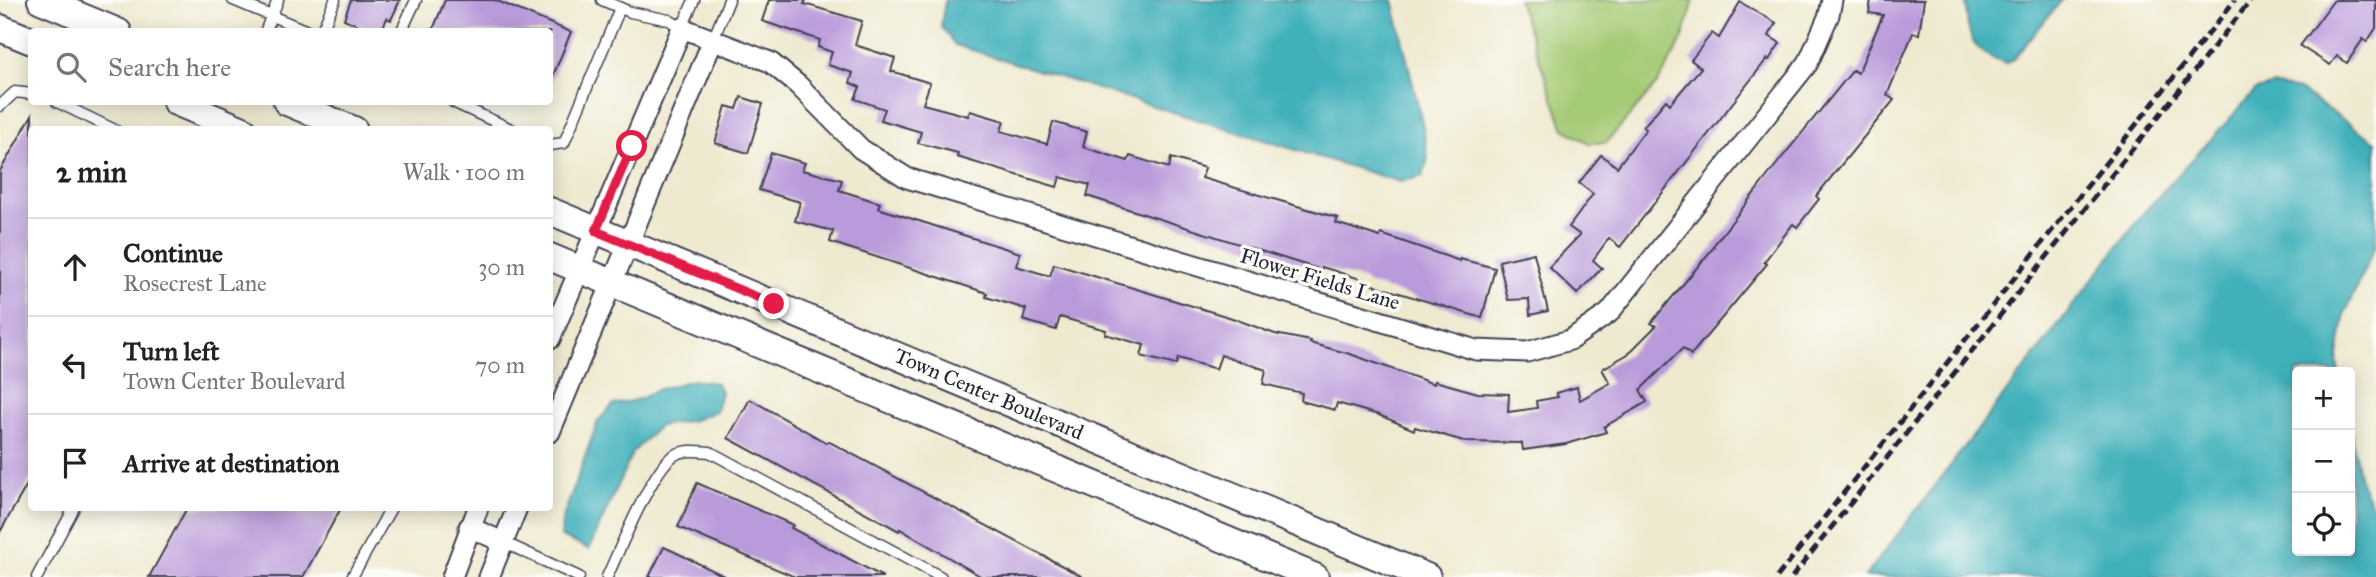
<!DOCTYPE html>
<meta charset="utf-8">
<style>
body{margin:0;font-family:"IM FELL Great Primer",serif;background:#f6f6f6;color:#222}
.controls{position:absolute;right:21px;bottom:21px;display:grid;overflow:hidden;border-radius:7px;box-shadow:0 4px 18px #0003}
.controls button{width:63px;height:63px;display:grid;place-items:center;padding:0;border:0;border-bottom:2px solid #e0e0e0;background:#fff;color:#222;font:35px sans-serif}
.stop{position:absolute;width:21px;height:21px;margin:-16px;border:5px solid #e11d48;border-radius:50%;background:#fff}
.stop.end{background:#e11d48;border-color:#fff;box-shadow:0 2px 7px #0008}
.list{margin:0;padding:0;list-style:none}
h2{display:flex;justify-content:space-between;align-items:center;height:91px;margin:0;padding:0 28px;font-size:30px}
h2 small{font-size:23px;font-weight:400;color:#767676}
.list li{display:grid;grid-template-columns:46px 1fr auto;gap:21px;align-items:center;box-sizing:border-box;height:98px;padding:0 28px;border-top:2px solid #e0e0e0}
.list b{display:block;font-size:26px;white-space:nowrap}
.list p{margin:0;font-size:23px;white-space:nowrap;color:#767676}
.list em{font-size:23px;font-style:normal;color:#767676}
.icon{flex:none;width:38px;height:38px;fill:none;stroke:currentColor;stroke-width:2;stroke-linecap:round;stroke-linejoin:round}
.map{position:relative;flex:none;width:2376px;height:577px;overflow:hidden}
.search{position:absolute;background:#fff;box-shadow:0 4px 18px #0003;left:28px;top:28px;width:525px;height:77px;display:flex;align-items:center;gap:18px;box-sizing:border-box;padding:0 24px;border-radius:7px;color:#767676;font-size:26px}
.panel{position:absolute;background:#fff;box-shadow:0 4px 18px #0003;left:28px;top:126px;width:525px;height:385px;border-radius:7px}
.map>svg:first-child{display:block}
</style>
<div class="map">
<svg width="2376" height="577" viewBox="0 0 2376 577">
<rect width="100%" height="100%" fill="#fdfcf7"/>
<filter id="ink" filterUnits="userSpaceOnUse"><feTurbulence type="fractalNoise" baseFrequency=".0143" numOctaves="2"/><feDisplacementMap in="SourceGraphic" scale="14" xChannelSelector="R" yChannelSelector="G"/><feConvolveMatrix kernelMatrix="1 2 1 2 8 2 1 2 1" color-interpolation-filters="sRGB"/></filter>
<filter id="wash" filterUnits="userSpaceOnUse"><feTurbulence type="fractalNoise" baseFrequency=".00686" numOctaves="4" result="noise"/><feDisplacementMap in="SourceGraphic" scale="28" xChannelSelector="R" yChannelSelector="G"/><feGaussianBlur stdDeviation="1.57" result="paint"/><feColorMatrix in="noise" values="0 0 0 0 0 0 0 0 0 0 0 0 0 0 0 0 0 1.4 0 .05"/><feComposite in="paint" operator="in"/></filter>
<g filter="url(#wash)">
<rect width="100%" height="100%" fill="#eee9cf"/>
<polygon fill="#a5ca74" stroke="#647658" stroke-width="2" points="1518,0 1694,0 1683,38 1658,83 1606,143 1589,143 1564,129"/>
<g fill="#40b0bb" stroke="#31697b" stroke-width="2">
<polygon points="945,0 1393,0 1423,127 1428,158 1423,176 1400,182 955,45 941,26"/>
<path d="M 1966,0 L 2062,0 L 2013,59 L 2006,64 C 1970,51 1967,36 1966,0 Z"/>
<polygon points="2272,85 2299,90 2376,142 2376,244 2345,313 2337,362 2339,372 2297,372 2297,551 2350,551 2350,428 2360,480 2376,514 2376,577 1865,577 2146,210 2256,90"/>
<polygon points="693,380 717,383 721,392 716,411 694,420 659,426 633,452 589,549 561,537 562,520 598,421 613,405 640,399 656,390"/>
</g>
<g id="blocks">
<g fill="#b99ada">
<polygon points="351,0 400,0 391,20 387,18 381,32 374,32 344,19"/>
<polygon points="445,0 495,0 571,32 550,83 550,32 432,32"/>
<polygon points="769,0 806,0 804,4 862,21 855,45 895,58 891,71 930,83 923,104 968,116 970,111 1004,121 1001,131 1047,144 1053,122 1087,132 1083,147 1128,161 1130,156 1169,168 1171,158 1205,168 1202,178 1338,218 1336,223 1380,237 1381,234 1460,261 1460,259 1495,268 1482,318 1366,283 1367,281 1322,267 1321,270 1087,196 1090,185 1060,177 1057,187 957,157 958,153 918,143 921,132 881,120 885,109 855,99 860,87 850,83 853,73 828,65 832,52 818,47 820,40 762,21"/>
<polygon points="1871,0 1924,0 1919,34 1913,33 1887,95 1894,100 1816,196 1819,199 1797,227 1793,224 1764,262 1767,264 1691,355 1683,348 1640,390 1647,402 1604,427 1606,432 1566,444 1523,450 1522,443 1467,442 1415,427 1414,430 1379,415 1337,403 1335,410 1301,401 1302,393 1263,384 1266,370 1221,355 1216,369 1178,358 1176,365 1141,356 1144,345 1105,334 1106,330 1060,317 1056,330 1023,320 1026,309 986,297 987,293 830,242 833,231 795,221 800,202 759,190 771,153 805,163 802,170 842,180 839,190 880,203 878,208 1020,253 1016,266 1050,276 1054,264 1232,318 1275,334 1311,341 1310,343 1350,354 1434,384 1435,381 1478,393 1509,394 1508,412 1537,408 1536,401 1558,397 1556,393 1577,387 1580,400 1610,383 1602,369 1628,354 1656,326 1651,323 1714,247 1713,246 1780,160 1853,70 1858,73 1883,15 1869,13"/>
<polygon points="2334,0 2376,0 2376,28 2367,42 2363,39 2347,63 2337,56 2330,65 2300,46"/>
<polygon points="1740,2 1776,23 1769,36 1780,43 1769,60 1767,59 1620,247 1609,238 1593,260 1602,268 1577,294 1549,267 1580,235 1569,227 1593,194 1579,183 1601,155 1617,167 1646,129 1643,127 1666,100 1670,104 1701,68 1691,60 1712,33 1719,38"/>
<polygon points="741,97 763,104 748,153 715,143 726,106 737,109"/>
<polygon points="32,115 32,476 0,532 0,171"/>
<polygon points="1534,253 1548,311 1530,315 1529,299 1508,300 1499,261"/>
<polygon points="750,399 827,443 828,441 1083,577 982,577 900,529 899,531 728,438"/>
<polygon points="697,483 793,525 791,528 883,577 795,577 678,527"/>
<polygon points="187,508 341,508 303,577 149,577"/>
<polygon points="664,547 675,552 726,577 649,577"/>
</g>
</g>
</g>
<g filter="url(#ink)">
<use href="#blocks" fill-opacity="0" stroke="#414051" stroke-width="2"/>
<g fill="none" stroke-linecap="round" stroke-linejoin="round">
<defs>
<g id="lane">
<polyline points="233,0 310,32"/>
<polyline points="602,0 630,12 669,20 682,28 694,0"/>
<polyline points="265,32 278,0"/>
<polyline points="321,32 335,0"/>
<polyline points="401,32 416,0"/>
<polyline points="713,40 729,0"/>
<polyline points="57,102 115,130"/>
<polyline points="453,102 513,130"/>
<polyline points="0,106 15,92 32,94"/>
<polyline points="550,145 564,143 620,8"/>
<polyline points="503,542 579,577"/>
<polyline points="37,577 74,508"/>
<polyline points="352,577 391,508"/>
<path d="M 607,577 C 619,551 652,470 673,456 C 684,449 698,451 710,452 L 941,577"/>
</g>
<g id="street">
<polyline points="550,339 682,28 770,62 798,85 861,149 907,178 1476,350 1527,352 1570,340 1609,313 1808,63 1829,15 1832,0"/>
<polyline points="550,432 713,40"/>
<polyline points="469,527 503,542"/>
<polyline points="452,577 478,508"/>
<polyline points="489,577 517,508"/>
</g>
<g id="secondary">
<polyline points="41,0 118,32"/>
<polyline points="0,28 32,41"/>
<polyline points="176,102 243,130"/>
<polyline points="287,102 354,130"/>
<polyline points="550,211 1427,577"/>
<polyline points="550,257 1315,577"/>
</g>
</defs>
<use href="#lane" stroke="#414051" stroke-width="13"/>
<use href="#street" stroke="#414051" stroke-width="23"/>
<use href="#secondary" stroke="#414051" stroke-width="30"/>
<use href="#lane" stroke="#fff" stroke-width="10"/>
<use href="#street" stroke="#fff" stroke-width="19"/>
<use href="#secondary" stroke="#fff" stroke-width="26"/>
<g stroke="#22223b" stroke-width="5" stroke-dasharray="10 5" stroke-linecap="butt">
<polyline points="1777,577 2235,0"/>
<polyline points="1792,577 2251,0"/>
</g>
</g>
</g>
<g fill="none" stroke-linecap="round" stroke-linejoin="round" filter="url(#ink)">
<polyline stroke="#e11d48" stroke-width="9" points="632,146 596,231 774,304"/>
</g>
<g text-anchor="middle" stroke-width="7" stroke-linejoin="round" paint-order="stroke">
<g font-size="21" fill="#22223b" stroke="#fdfcf7">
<text transform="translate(1320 279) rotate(17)" y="7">Flower Fields Lane</text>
<text transform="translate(989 394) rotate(23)" y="7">Town Center Boulevard</text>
</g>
</g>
</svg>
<div class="controls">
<button>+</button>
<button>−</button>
<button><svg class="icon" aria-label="locate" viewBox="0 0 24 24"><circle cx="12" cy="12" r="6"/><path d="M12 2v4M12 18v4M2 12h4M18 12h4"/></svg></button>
</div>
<div class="stop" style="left:632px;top:146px"></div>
<div class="stop end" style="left:774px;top:304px"></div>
<div class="search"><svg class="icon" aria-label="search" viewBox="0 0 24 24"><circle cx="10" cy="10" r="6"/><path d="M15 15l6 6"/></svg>Search here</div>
<section class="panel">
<h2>2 min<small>Walk · 100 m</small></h2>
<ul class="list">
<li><svg class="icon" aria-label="ahead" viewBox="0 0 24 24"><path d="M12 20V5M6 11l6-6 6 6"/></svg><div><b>Continue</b><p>Rosecrest Lane</p></div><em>30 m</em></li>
<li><svg class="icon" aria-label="left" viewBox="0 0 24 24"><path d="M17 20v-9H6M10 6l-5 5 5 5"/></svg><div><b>Turn left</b><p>Town Center Boulevard</p></div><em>70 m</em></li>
<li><svg class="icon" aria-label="arrive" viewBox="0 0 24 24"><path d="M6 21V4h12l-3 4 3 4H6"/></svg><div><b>Arrive at destination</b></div></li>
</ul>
</section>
</div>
